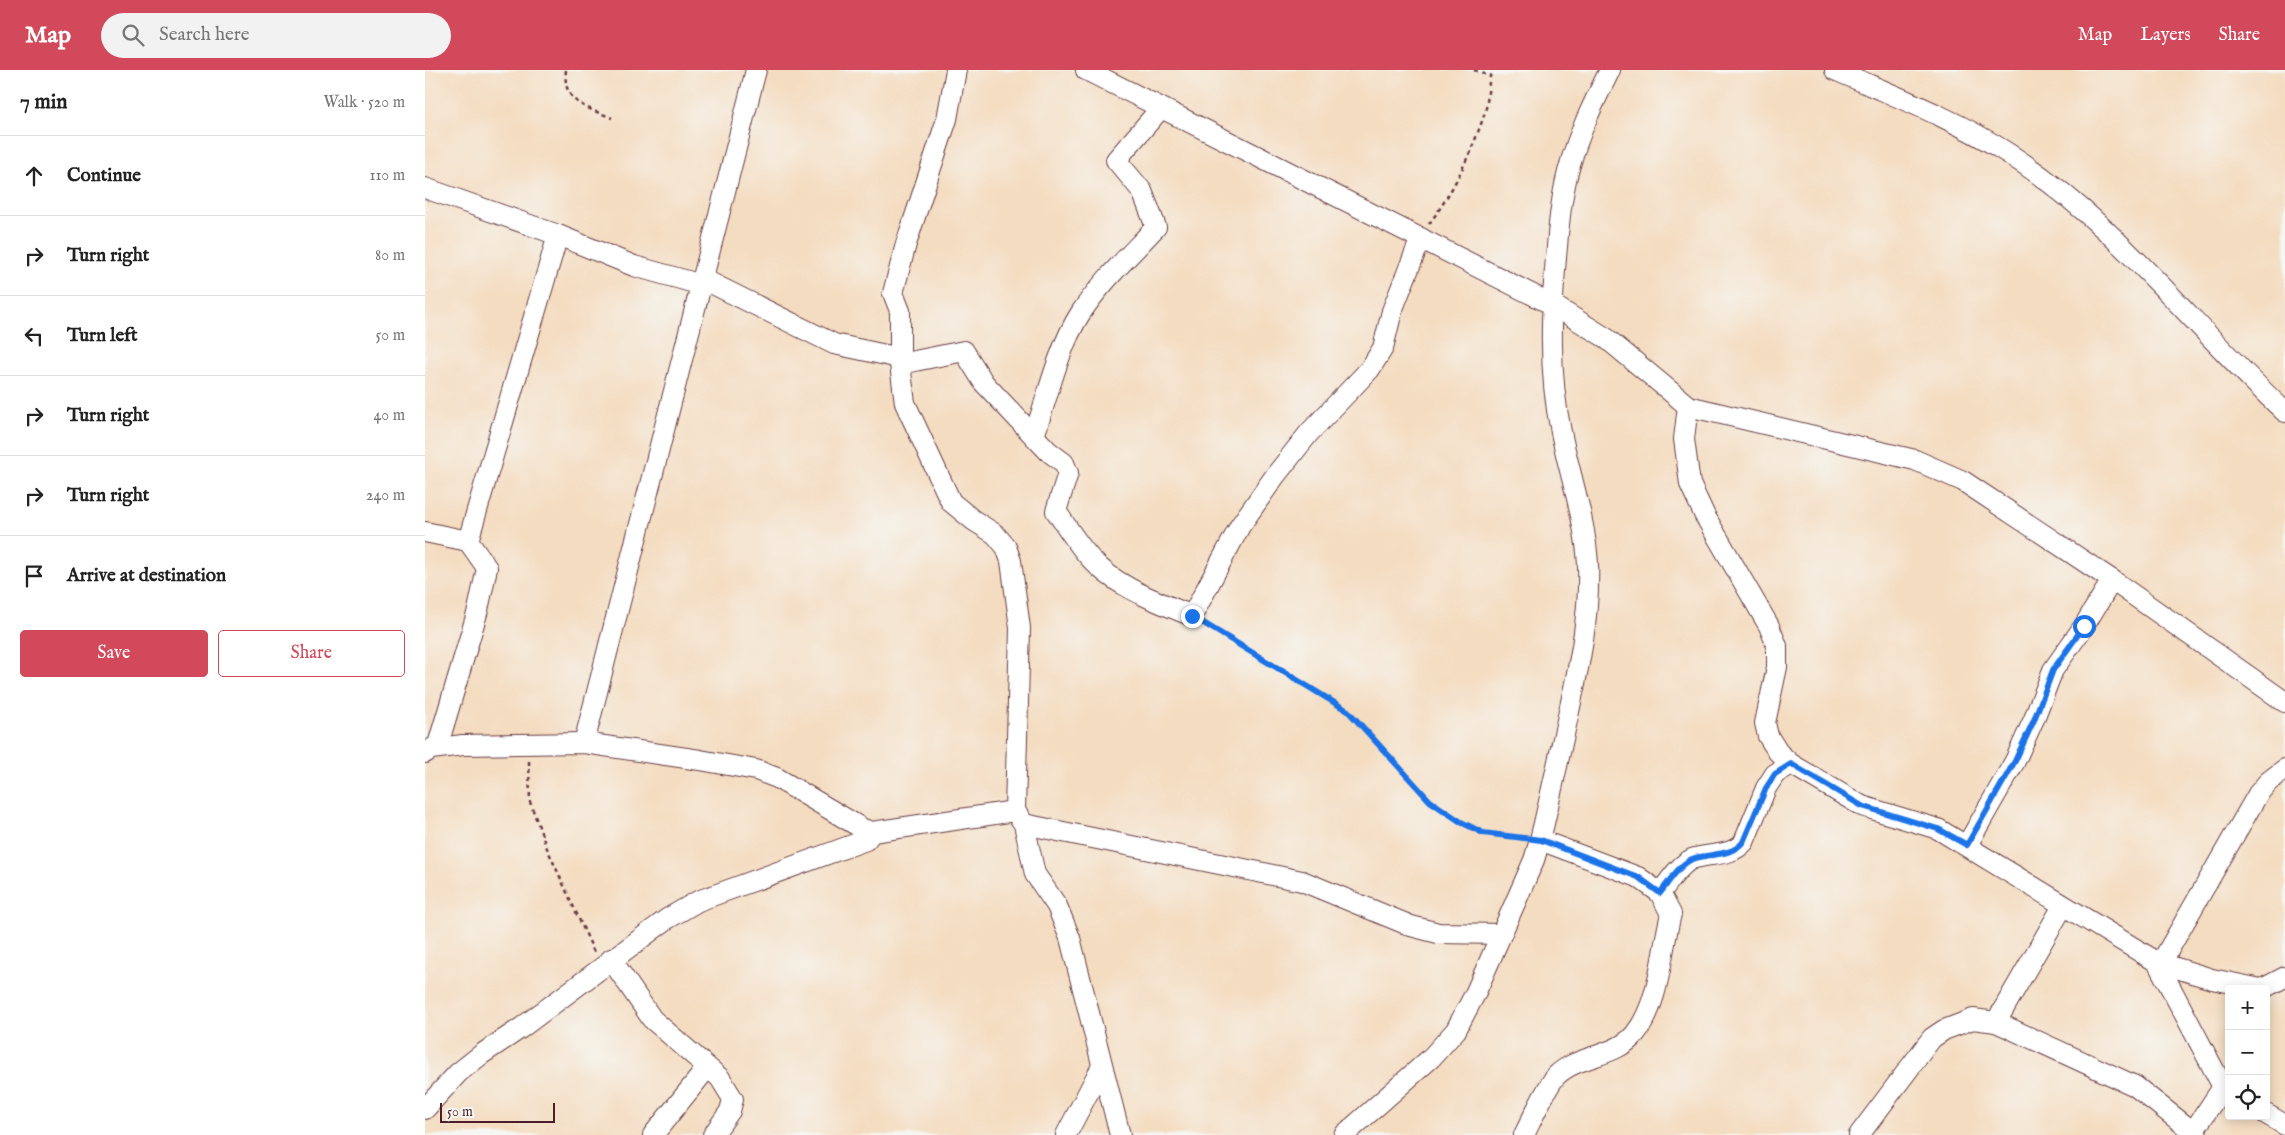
<!DOCTYPE html>
<meta charset="utf-8">
<style>
body{margin:0;font-family:"IM FELL English",serif;background:#f2f2f2;color:#222}
.controls{position:absolute;right:15px;bottom:15px;display:grid;overflow:hidden;border-radius:5px;box-shadow:0 2px 12px #0003}
.controls button{width:45px;height:45px;display:grid;place-items:center;padding:0;border:0;border-bottom:1px solid #e0e0e0;background:#fff;color:#222;font:25px sans-serif}
.scale{position:absolute;left:15px;bottom:12px;width:115px;box-sizing:border-box;padding-left:5px;border:2px solid #4a1f2b;border-top:0;font-size:14px;line-height:18px;white-space:nowrap;color:#4a1f2b;-webkit-text-stroke:4px #f6f6f2;paint-order:stroke}
.stop{position:absolute;width:15px;height:15px;margin:-11px;border:4px solid #1a73e8;border-radius:50%;background:#fff}
.stop.end{background:#1a73e8;border-color:#fff;box-shadow:0 1px 5px #0008}
.list{margin:0;padding:0;list-style:none}
h2{display:flex;justify-content:space-between;align-items:center;height:65px;margin:0;padding:0 20px;font-size:21px}
h2 small{font-size:16px;font-weight:400;color:#767676}
.list li{display:grid;grid-template-columns:32px 1fr auto;gap:15px;align-items:center;box-sizing:border-box;height:80px;padding:0 20px;border-top:1px solid #e0e0e0}
.list b{display:block;font-size:19px;white-space:nowrap}
.list em{font-size:16px;font-style:normal;color:#767676}
.actions{display:flex;gap:10px;padding:15px 20px}
.actions a{flex:1;padding:11px 0;border:1px solid #d1495b;border-radius:5px;text-align:center;font-size:18px;color:#d1495b}
.actions .main{background:#d1495b;color:#fff}
.icon{flex:none;width:28px;height:28px;fill:none;stroke:currentColor;stroke-width:2;stroke-linecap:round;stroke-linejoin:round}
.map{position:relative;flex:none;width:1860px;height:1065px;overflow:hidden}
header{display:flex;align-items:center;gap:30px;box-sizing:border-box;height:70px;padding:0 25px;background:#d1495b;color:#fff}
header strong{font-size:24px}
nav{display:flex;gap:28px;margin-inline-start:auto;font-size:18px}
.search{width:350px;height:45px;background:#f2f2f2;display:flex;align-items:center;gap:12px;box-sizing:border-box;padding:0 18px;border-radius:28px;color:#767676;font-size:19px}
main{display:flex}
aside{flex:1;background:#fff}
.map>svg:first-child{display:block}
</style>
<header>
<strong>Map</strong>
<div class="search"><svg class="icon" aria-label="search" viewBox="0 0 24 24"><circle cx="10" cy="10" r="6"/><path d="M15 15l6 6"/></svg>Search here</div>
<nav><a>Map</a><a>Layers</a><a>Share</a></nav>
</header>
<main>
<aside>
<h2>7 min<small>Walk · 520 m</small></h2>
<ul class="list">
<li><svg class="icon" aria-label="ahead" viewBox="0 0 24 24"><path d="M12 20V5M6 11l6-6 6 6"/></svg><div><b>Continue</b></div><em>110 m</em></li>
<li><svg class="icon" aria-label="right" viewBox="0 0 24 24"><path d="M7 20v-9h11M14 6l5 5-5 5"/></svg><div><b>Turn right</b></div><em>80 m</em></li>
<li><svg class="icon" aria-label="left" viewBox="0 0 24 24"><path d="M17 20v-9H6M10 6l-5 5 5 5"/></svg><div><b>Turn left</b></div><em>50 m</em></li>
<li><svg class="icon" aria-label="right" viewBox="0 0 24 24"><path d="M7 20v-9h11M14 6l5 5-5 5"/></svg><div><b>Turn right</b></div><em>40 m</em></li>
<li><svg class="icon" aria-label="right" viewBox="0 0 24 24"><path d="M7 20v-9h11M14 6l5 5-5 5"/></svg><div><b>Turn right</b></div><em>240 m</em></li>
<li><svg class="icon" aria-label="arrive" viewBox="0 0 24 24"><path d="M6 21V4h12l-3 4 3 4H6"/></svg><div><b>Arrive at destination</b></div></li>
</ul>
<div class="actions"><a class="main">Save</a><a>Share</a></div>
</aside>
<div class="map">
<svg width="1860" height="1065" viewBox="0 0 1860 1065">
<rect width="100%" height="100%" fill="#f6f6f2"/>
<filter id="ink" filterUnits="userSpaceOnUse"><feTurbulence type="fractalNoise" baseFrequency=".02" numOctaves="2"/><feDisplacementMap in="SourceGraphic" scale="10" xChannelSelector="R" yChannelSelector="G"/><feConvolveMatrix kernelMatrix="1 2 1 2 8 2 1 2 1" color-interpolation-filters="sRGB"/></filter>
<filter id="wash" filterUnits="userSpaceOnUse"><feTurbulence type="fractalNoise" baseFrequency=".0096" numOctaves="4" result="noise"/><feDisplacementMap in="SourceGraphic" scale="20" xChannelSelector="R" yChannelSelector="G"/><feGaussianBlur stdDeviation="1.12" result="paint"/><feColorMatrix in="noise" values="0 0 0 0 0 0 0 0 0 0 0 0 0 0 0 0 0 1.4 0 .05"/><feComposite in="paint" operator="in"/></filter>
<g filter="url(#wash)">
<rect width="100%" height="100%" fill="#f4dcc0"/>
</g>
<g filter="url(#ink)">
<g fill="none" stroke-linecap="round" stroke-linejoin="round">
<defs>
<g id="minor">
<polyline points="531,0 522,49 481,174 468,223 475,241 475,294 480,333 526,432 548,450 570,464 581,477 586,491 595,558 590,741 599,754 610,804 632,836 645,868 695,1065"/>
<polyline points="661,0 1128,235 1181,268 1263,336 1490,390 1538,411 1687,510 1860,632"/>
<path d="M 1410,0 C 1467,25 1528,48 1581,82 C 1689,150 1767,256 1860,342"/>
<polyline points="0,118 133,165 209,196 277,215"/>
<polyline points="278,209 409,274 475,288"/>
<path d="M 475,294 L 539,281 L 559,313 L 623,381 L 639,393 L 643,403 L 631,441 C 642,457 653,475 666,489 C 692,518 732,531 767,546 L 815,456 L 850,406 L 884,363 L 945,299 L 958,278 L 967,241 L 996,168"/>
<polyline points="1263,336 1259,369 1265,414 1280,446 1344,556 1352,576 1352,597 1340,653 1343,666 1353,682 1366,694 1437,736 1513,759 1732,892 1787,909 1836,919"/>
<path d="M 609,366 C 622,328 634,277 655,244 C 676,212 705,185 731,157 L 717,121 L 691,90 L 736,38"/>
<polyline points="0,462 43,471 133,165"/>
<polyline points="159,673 331,0"/>
<polyline points="12,678 53,540 62,498 43,471"/>
<polyline points="0,683 6,679 38,675 159,673 275,690 331,700 352,708 438,759 447,762 590,741"/>
<polyline points="599,754 877,811 986,856 1013,863 1076,864"/>
<polyline points="1542,775 1590,691 1609,649 1628,600 1659,556 1687,510"/>
<path d="M 1235,823 C 1244,812 1254,795 1267,789 C 1285,783 1306,787 1319,772 L 1341,718 L 1350,704 L 1366,694"/>
<polyline points="186,889 227,949 295,1008 308,1029 305,1041 288,1065"/>
<polyline points="1732,892 1798,1017 1804,1020"/>
<polyline points="1736,893 1833,724 1843,712 1860,699"/>
<polyline points="1837,919 1860,907"/>
<polyline points="1571,952 1638,836"/>
<polyline points="0,1039 33,1003 57,984 96,958 242,849 273,831 441,770 447,762"/>
<polyline points="1841,1044 1860,1055"/>
<polyline points="1768,1062 1798,1017"/>
<polyline points="228,1065 282,998"/>
<polyline points="641,1065 677,996"/>
<path d="M 919,1065 L 1006,988 L 1031,960 L 1050,924 L 1109,790 L 1115,770 C 1125,729 1134,687 1143,646 C 1154,596 1165,546 1163,494 C 1160,448 1145,406 1136,362 C 1123,301 1126,239 1132,177 C 1134,149 1137,121 1145,95 C 1154,62 1170,30 1185,0"/>
<path d="M 1099,1065 C 1105,1053 1124,1012 1132,1005 C 1153,985 1191,987 1210,964 C 1235,933 1236,882 1246,844 L 1235,823 L 1213,807 L 1115,770"/>
<polyline points="1434,1065 1507,968 1519,960 1548,949 1571,952 1710,1016 1772,1065"/>
</g>
</defs>
<use href="#minor" stroke="#643b41" stroke-width="22"/>
<g stroke="#643b41" stroke-width="2.5" stroke-dasharray="4 4" stroke-linecap="butt">
<path d="M 141,0 C 137,33 161,37 187,48"/>
<polyline points="1049,0 1065,6"/>
<path d="M 1004,154 C 1028,122 1048,80 1060,42 C 1064,28 1062,13 1067,0"/>
<polyline points="781,555 923,641 1005,731 1036,752 1058,763 1097,768"/>
<polyline points="104,691 105,732 121,776 169,882"/>
</g>
<use href="#minor" stroke="#fff" stroke-width="20"/>
</g>
</g>
<g fill="none" stroke-linecap="round" stroke-linejoin="round" filter="url(#ink)">
<path stroke="#1a73e8" stroke-width="6" d="M 767,546 L 923,641 L 1005,731 L 1036,752 L 1058,763 L 1116,770 L 1213,807 L 1235,823 C 1244,812 1254,795 1267,789 C 1285,783 1306,787 1318,772 L 1341,718 L 1350,704 L 1366,694 L 1437,736 L 1513,759 L 1542,775 L 1590,691 L 1609,650 L 1628,600 L 1659,556"/>
</g>
</svg>
<div class="controls">
<button>+</button>
<button>−</button>
<button><svg class="icon" aria-label="locate" viewBox="0 0 24 24"><circle cx="12" cy="12" r="6"/><path d="M12 2v4M12 18v4M2 12h4M18 12h4"/></svg></button>
</div>
<div class="scale">50 m</div>
<div class="stop" style="left:1659px;top:556px"></div>
<div class="stop end" style="left:767px;top:546px"></div>
</div>
</main>
